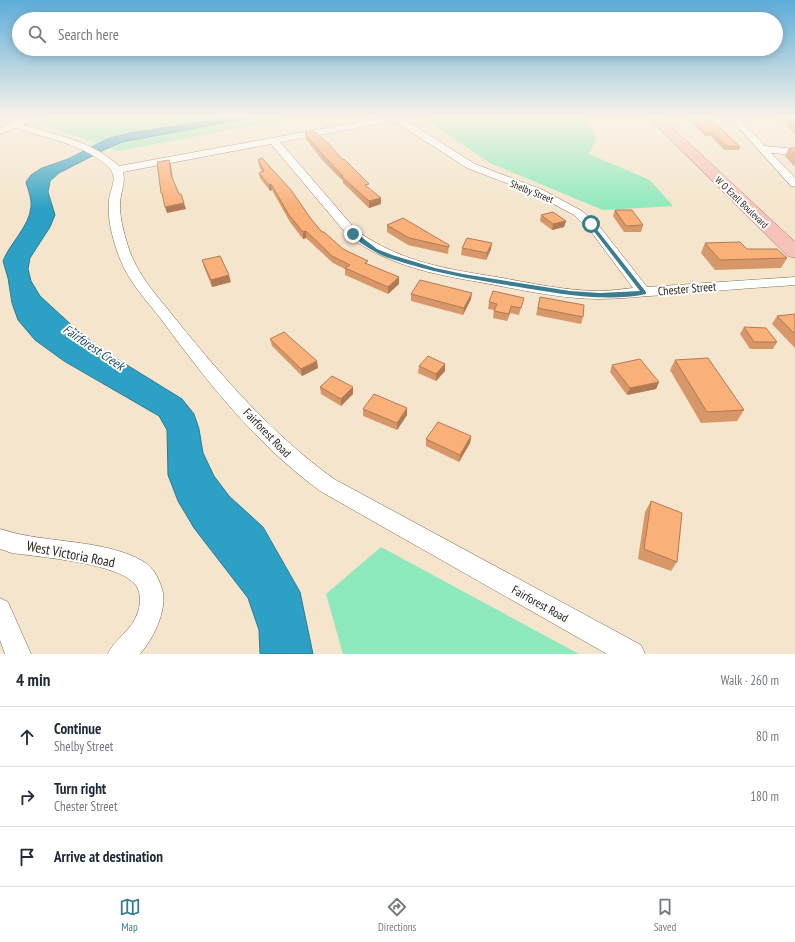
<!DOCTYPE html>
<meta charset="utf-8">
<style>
body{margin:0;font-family:"PT Sans Narrow",sans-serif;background:#f6f6f7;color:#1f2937}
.stop{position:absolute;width:12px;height:12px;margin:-9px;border:3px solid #3b7c8f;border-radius:50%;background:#fff}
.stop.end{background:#3b7c8f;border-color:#fff;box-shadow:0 1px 4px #0008}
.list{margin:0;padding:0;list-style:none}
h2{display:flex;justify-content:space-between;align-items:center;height:52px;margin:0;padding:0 16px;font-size:17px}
h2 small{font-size:13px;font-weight:400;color:#747a83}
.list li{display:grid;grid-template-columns:26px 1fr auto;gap:12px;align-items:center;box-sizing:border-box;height:60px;padding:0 16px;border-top:1px solid #e0e1e3}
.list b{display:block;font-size:15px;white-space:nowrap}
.list p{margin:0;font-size:13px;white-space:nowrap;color:#747a83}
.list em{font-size:13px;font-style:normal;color:#747a83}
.icon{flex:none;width:22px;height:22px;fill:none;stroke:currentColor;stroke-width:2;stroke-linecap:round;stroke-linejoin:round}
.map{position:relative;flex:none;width:795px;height:654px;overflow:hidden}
.search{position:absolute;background:#fff;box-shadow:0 2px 10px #0003;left:12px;right:12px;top:12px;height:44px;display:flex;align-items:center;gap:10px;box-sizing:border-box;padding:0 14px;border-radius:22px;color:#747a83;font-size:15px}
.sheet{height:232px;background:#fff}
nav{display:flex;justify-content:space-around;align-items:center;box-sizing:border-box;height:56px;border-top:1px solid #e0e1e3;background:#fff;font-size:11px;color:#747a83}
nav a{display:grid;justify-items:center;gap:2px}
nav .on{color:#3b7c8f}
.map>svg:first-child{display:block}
</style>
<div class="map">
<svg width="795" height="654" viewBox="0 0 795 654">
<rect width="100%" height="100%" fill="#f4e5cc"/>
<g fill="#8ee9bc">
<polygon points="47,118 293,118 119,151 36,122"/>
<polygon points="423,118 584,118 597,137 589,154 650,180 673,206 603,210 490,163"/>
<polygon points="381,547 579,654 343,654 326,594"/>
</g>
<path fill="#2ca0c5" stroke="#2c7b92" d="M 224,118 L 249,118 L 122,142 L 104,150 L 59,173 L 50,181 L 48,192 L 55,215 L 50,227 L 30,258 L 28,269 L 31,281 L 40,296 L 77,330 L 101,349 L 182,399 L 194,414 L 199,429 L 203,453 L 214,476 L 229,496 L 263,527 L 300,592 L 313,654 L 260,654 L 259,630 L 248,598 L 194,528 L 178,501 L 168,475 L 167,430 L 159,416 L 64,361 L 35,340 L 18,320 L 12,303 L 8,278 L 3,261 C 10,243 29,227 31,207 C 32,199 28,190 26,182 L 31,175 L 42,168 L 68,159 L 107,139 L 125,134 Z"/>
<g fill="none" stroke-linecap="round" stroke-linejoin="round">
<defs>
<g id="minor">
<path d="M 9,118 L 17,118 L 18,120 L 24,118 L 35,118 L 34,120 L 23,125 C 55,134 94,142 119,166 L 381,118 L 402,118 L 475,164 L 543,190 L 582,211 L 600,227 L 647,287 L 795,277 L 795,285 C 752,288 708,291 665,295 C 643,296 621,299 599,299 C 559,299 518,289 479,282 C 431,274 389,265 349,237 L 271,144 L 123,172 C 126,183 120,193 120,205 C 120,221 125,237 130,252 C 140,279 161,300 178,322 C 225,380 273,435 334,479 L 641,645 L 645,654 L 607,654 L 320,491 C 256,444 208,383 161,319 C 146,300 129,282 120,259 C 113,241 107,220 109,200 C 110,190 118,178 110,169 C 94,150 55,139 31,133 C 27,131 19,128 14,128 C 9,129 5,133 0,134 L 0,128 L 9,124 ZM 388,122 L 396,122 L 467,168 L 535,194 L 574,215 L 592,233 L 633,288 C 622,289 611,291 600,291 C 566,291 531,283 497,277 C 446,269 401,262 357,231 L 280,142 Z"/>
<polygon points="730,118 738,118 765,146 795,149 795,155 771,153 795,178 795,187 791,186"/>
<path d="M 0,529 C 39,542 82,539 122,552 C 131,555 140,559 147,564 C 155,570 161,583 163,593 C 166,613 153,639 140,654 L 108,654 C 115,638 132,631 138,612 C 141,603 141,591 135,584 C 117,563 40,557 12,553 L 0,549 Z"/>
<polygon points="0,598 8,602 31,654 5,654 0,640"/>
</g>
<polygon id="primary" points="649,118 662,118 795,242 795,258 788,256"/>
</defs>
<use href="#minor" stroke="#776a54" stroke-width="1"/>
<use href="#primary" stroke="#ac7065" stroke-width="1"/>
<use href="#minor" fill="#fff" fill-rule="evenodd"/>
<use href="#primary" fill="#f7c2ba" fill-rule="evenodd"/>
</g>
<g fill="#d79768">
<polygon points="687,118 710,118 740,147 739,150 724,150 711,136 705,136"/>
<polygon points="782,118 795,118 795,134 781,120"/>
<polygon points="305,133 369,188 381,204 369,208 343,183 343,181 322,160 306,139"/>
<polygon points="789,148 795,148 795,166 794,166 785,156"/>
<polygon points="258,160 322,232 343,249 368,265 399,277 399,284 388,294 345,275 345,269 333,263 306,238 303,239 290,222 272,190 270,191 260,178 259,173 262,172 259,166"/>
<polygon points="615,210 643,225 641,232 624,232 613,216"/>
<polygon points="541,215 566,221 564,227 552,230 540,221"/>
<polygon points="387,225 449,245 448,254 408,245 387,232"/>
<polygon points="705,243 747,249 787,258 781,268 715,270 701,253"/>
<polygon points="462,248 491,249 486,260 461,255"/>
<polygon points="202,260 231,282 212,287 204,267"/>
<polygon points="411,294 471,299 463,315 411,301"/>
<polygon points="540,297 583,317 581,324 536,315"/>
<polygon points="489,302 522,304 519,315 510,313 507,321 493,318 494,310 488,309"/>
<polygon points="795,314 795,348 772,324 777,316"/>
<polygon points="744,327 777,342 773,349 750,349 740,334"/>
<polygon points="270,339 318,368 302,376 272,346"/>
<polygon points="675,360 744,410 737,421 701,423 670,370"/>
<polygon points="445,364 445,371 436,381 418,373 419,366"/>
<polygon points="612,365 659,382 656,389 627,395 610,372"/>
<polygon points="320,387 353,394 341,406 321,394"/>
<polygon points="363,409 407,415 397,430 363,416"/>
<polygon points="471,436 470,443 459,462 426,446 426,439"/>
<polygon points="651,501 677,562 671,571 638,559 645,512"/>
</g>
<g fill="#af7b55">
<polygon points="169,160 171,165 173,180 171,175"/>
<polygon points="271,184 272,190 270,191 269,185"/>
<polygon points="381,198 381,204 369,208 369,201"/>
<polygon points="184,203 186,209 167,213 165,207"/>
<polygon points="566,221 564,227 552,230 553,224"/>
<polygon points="306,231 306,238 303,239 303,232"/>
<polygon points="492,243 491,249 486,260 487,253"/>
<polygon points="229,275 231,282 212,287 211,280"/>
<polygon points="399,277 399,284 388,294 388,287"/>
<polygon points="472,293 471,299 463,315 464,308"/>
<polygon points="511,306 510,313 507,321 509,314"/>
<polygon points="317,361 318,368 302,376 301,369"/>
<polygon points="445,364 445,371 436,381 436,374"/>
<polygon points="659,382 656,389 627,395 630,388"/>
<polygon points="353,387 353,394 341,406 341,399"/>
<polygon points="407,408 407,415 397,430 397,423"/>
<polygon points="471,436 470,443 459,462 460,455"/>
</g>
<g fill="#fab079" stroke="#af7b55">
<polygon points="692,118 710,118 740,147 726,146 712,133 706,133"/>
<polygon points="789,118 795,118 795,123"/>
<polygon points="315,132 329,144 343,160 344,159 369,184 365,185 381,198 369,201 342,177 343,176 322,154 305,133"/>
<polygon points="789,148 795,148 795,155"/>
<polygon points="262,158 291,190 311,219 322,232 324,232 343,249 368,261 365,263 399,277 388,287 345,268 350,265 332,256 306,231 303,232 289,215 271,184 269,185 259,173 264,171 258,160"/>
<polygon points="169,160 171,175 179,194 181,194 184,203 165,207 162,193 161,193 157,162"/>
<polygon points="615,210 632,210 643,225 626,226"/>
<polygon points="553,212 566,221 553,224 541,215"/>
<polygon points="403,218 449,245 449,247 409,238 387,225"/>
<polygon points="467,238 492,243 487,253 462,248"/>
<polygon points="740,242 747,249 777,249 787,258 720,260 705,243"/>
<polygon points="220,256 229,275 211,280 202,260"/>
<polygon points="420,280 472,293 464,308 411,294"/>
<polygon points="493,291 524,298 521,308 511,306 509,314 494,311 497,304 489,302"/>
<polygon points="540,297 584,305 583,317 538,308"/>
<polygon points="795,314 795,334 777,316"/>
<polygon points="744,327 766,328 777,342 754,342"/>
<polygon points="284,332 317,361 301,369 270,339"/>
<polygon points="428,356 445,364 436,374 419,366"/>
<polygon points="708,358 744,410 707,412 675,360"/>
<polygon points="640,359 659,382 630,388 612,365"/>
<polygon points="332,376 353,387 341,399 320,387"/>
<polygon points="374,394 407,408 397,423 363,409"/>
<polygon points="438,422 471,436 460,455 426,439"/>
<polygon points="651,501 682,513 677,562 644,549"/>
</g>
<linearGradient id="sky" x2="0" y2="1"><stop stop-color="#5dacda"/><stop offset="0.56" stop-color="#faf3e8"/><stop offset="1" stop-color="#faf3e8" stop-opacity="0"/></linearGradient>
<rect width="795" height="209" fill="url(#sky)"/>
<path fill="#3b7c8f" d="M 591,222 L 646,292 L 646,294 C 604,303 556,293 513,286 C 471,279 429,272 389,258 C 375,253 361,244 350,234 L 355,232 L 377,249 L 392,255 L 435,268 L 463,274 L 570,291 L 600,293 L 640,291 L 589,225 L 589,223 Z"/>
<g text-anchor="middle" stroke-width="4" stroke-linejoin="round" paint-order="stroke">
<g font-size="10" fill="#2b251c" stroke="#fff">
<text transform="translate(532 191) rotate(22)" y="4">Shelby Street</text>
<text transform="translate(742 202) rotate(44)" y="4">W O Ezell Boulevard</text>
</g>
<g font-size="12" fill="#2b251c" stroke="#fff">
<text transform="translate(687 289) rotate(-5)" y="4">Chester Street</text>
<text transform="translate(267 433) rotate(46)" y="4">Fairforest Road</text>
<text transform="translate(540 604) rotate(29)" y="4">Fairforest Road</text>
</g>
<g font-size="13" font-style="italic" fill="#214f5f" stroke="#fff">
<text transform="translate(94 347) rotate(34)" y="5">Fairforest Creek</text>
</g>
<g font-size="14" fill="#2b251c" stroke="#fff">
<text transform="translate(71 554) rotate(11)" y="5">West Victoria Road</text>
</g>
</g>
</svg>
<div class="stop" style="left:591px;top:224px"></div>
<div class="stop end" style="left:353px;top:234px"></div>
<div class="search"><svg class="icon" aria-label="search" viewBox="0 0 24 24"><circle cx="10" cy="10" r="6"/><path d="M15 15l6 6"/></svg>Search here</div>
</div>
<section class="sheet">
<h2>4 min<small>Walk · 260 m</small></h2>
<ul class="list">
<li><svg class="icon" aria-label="ahead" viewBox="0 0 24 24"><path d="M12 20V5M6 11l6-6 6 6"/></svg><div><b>Continue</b><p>Shelby Street</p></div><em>80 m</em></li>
<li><svg class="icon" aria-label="right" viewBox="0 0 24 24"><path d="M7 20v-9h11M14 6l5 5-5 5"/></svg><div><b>Turn right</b><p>Chester Street</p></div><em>180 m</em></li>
<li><svg class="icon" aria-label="arrive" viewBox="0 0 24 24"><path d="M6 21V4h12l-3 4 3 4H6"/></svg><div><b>Arrive at destination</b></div></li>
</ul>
</section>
<nav>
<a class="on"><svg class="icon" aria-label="map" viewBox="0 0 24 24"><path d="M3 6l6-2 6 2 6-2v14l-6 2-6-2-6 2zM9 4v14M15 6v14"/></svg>Map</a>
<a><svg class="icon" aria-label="directions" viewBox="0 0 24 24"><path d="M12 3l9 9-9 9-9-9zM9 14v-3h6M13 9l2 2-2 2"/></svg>Directions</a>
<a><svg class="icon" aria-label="saved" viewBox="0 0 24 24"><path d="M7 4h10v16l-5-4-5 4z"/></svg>Saved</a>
</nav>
